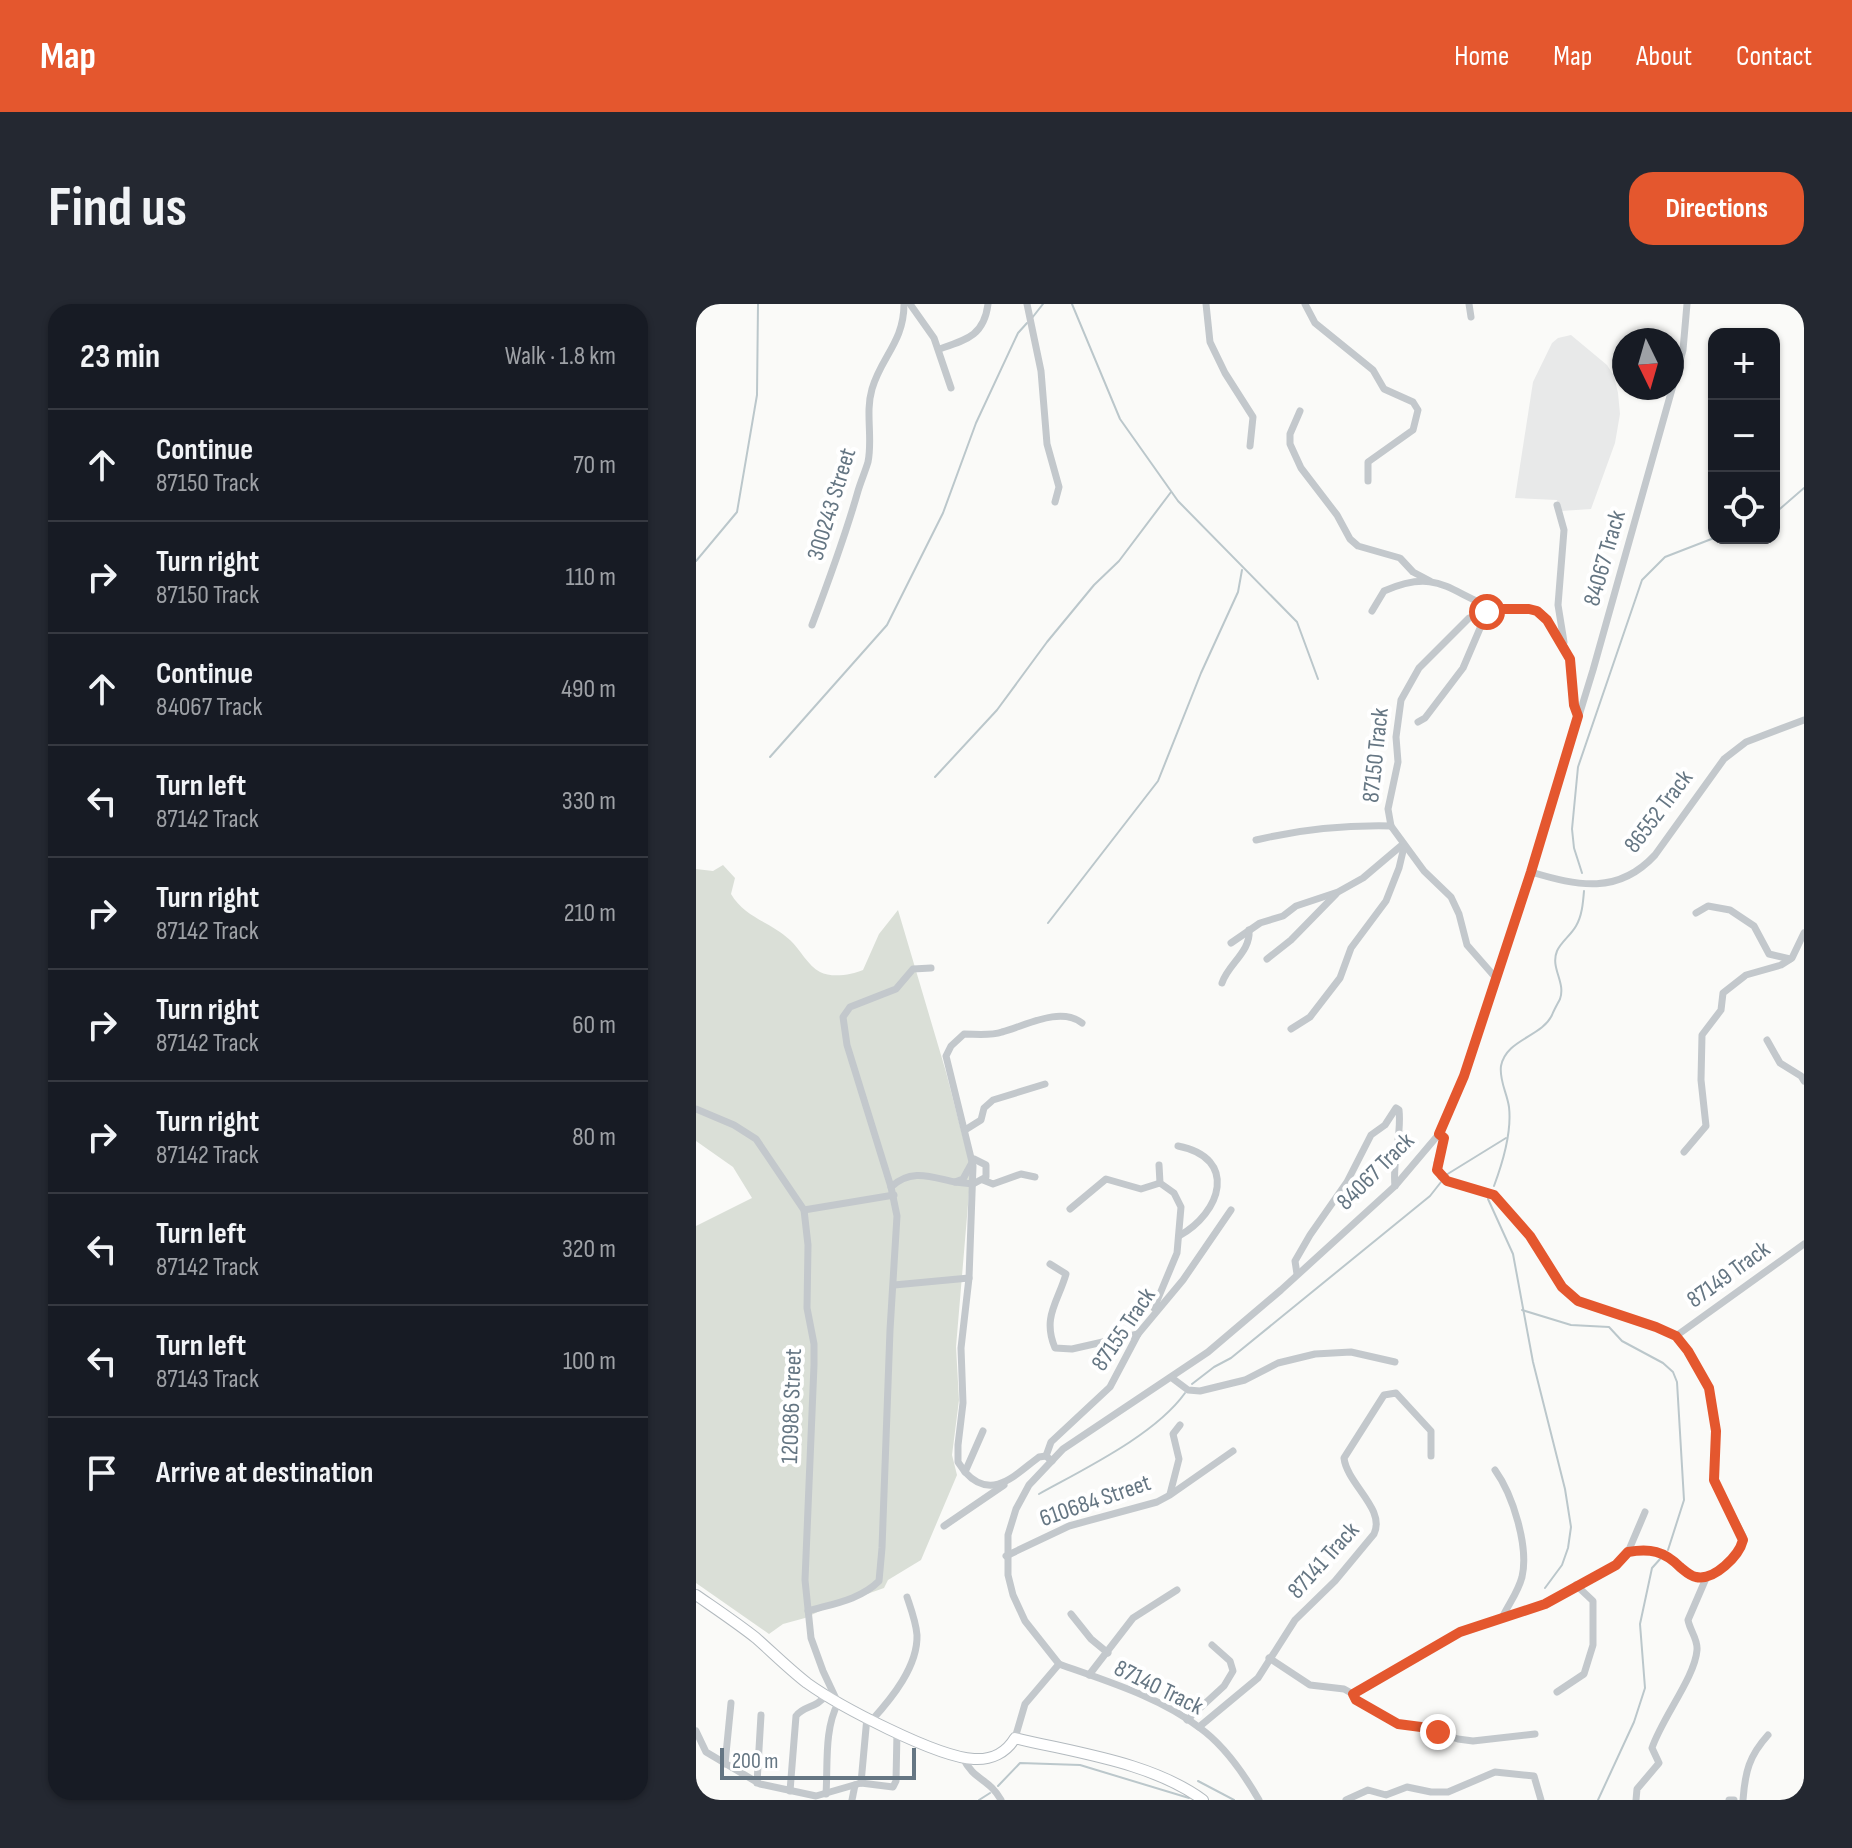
<!DOCTYPE html>
<meta charset="utf-8">
<style>
body{margin:0;font-family:"Sofia Sans Condensed",sans-serif;background:#242831;color:#f1f3f6}
.controls{position:absolute;right:24px;top:24px;display:grid;overflow:hidden;border-radius:16px;box-shadow:0 2px 6px #0004}
.controls button{width:72px;height:72px;display:grid;place-items:center;padding:0;border:0;border-bottom:2px solid #363941;background:#171b24;color:#f1f3f6;font:40px sans-serif}
.compass{position:absolute;left:916px;top:24px;width:72px;height:72px;border-radius:50%;background:#171b24;box-shadow:0 2px 6px #0004;rotate:175deg}
.scale{position:absolute;left:24px;bottom:20px;width:196px;box-sizing:border-box;padding-left:8px;border:4px solid #657683;border-top:0;font-size:22px;line-height:28px;white-space:nowrap;color:#657683;-webkit-text-stroke:6px #fff;paint-order:stroke}
.stop{position:absolute;width:24px;height:24px;margin:-18px;border:6px solid #e4572e;border-radius:50%;background:#fff}
.stop.end{background:#e4572e;border-color:#fff;box-shadow:0 2px 8px #0008}
.list{margin:0;padding:0;list-style:none}
h2{display:flex;justify-content:space-between;align-items:center;height:104px;margin:0;padding:0 32px;font-size:34px}
h2 small{font-size:26px;font-weight:400;color:#9ea1a6}
.list li{display:grid;grid-template-columns:52px 1fr auto;gap:24px;align-items:center;box-sizing:border-box;height:112px;padding:0 32px;border-top:2px solid #363941}
.list b{display:block;font-size:30px;white-space:nowrap}
.list p{margin:0;font-size:26px;white-space:nowrap;color:#9ea1a6}
.list em{font-size:26px;font-style:normal;color:#9ea1a6}
.icon{flex:none;width:44px;height:44px;fill:none;stroke:currentColor;stroke-width:2;stroke-linecap:round;stroke-linejoin:round}
.map{position:relative;flex:none;width:1108px;height:1496px;overflow:hidden;border-radius:24px}
header{display:flex;align-items:center;gap:48px;box-sizing:border-box;height:112px;padding:0 40px;background:#e4572e;color:#fff}
header strong{font-size:38px}
nav{display:flex;gap:44px;margin-inline-start:auto;font-size:28px}
.intro{display:flex;align-items:center;justify-content:space-between;box-sizing:border-box;height:192px;padding:0 48px}
h1{margin:0;font-size:56px}
.button{padding:20px 36px;border-radius:24px;background:#e4572e;color:#fff;font-size:28px;font-weight:700}
main{display:flex;gap:48px;padding:0 48px}
aside{flex:1;background:#171b24;border-radius:24px;box-shadow:0 2px 6px #0004}
.map>svg:first-child{display:block}
</style>
<header>
<strong>Map</strong>
<nav><a>Home</a><a>Map</a><a>About</a><a>Contact</a></nav>
</header>
<div class="intro"><h1>Find us</h1><a class="button">Directions</a></div>
<main>
<aside>
<h2>23 min<small>Walk · 1.8 km</small></h2>
<ul class="list">
<li><svg class="icon" aria-label="ahead" viewBox="0 0 24 24"><path d="M12 20V5M6 11l6-6 6 6"/></svg><div><b>Continue</b><p>87150 Track</p></div><em>70 m</em></li>
<li><svg class="icon" aria-label="right" viewBox="0 0 24 24"><path d="M7 20v-9h11M14 6l5 5-5 5"/></svg><div><b>Turn right</b><p>87150 Track</p></div><em>110 m</em></li>
<li><svg class="icon" aria-label="ahead" viewBox="0 0 24 24"><path d="M12 20V5M6 11l6-6 6 6"/></svg><div><b>Continue</b><p>84067 Track</p></div><em>490 m</em></li>
<li><svg class="icon" aria-label="left" viewBox="0 0 24 24"><path d="M17 20v-9H6M10 6l-5 5 5 5"/></svg><div><b>Turn left</b><p>87142 Track</p></div><em>330 m</em></li>
<li><svg class="icon" aria-label="right" viewBox="0 0 24 24"><path d="M7 20v-9h11M14 6l5 5-5 5"/></svg><div><b>Turn right</b><p>87142 Track</p></div><em>210 m</em></li>
<li><svg class="icon" aria-label="right" viewBox="0 0 24 24"><path d="M7 20v-9h11M14 6l5 5-5 5"/></svg><div><b>Turn right</b><p>87142 Track</p></div><em>60 m</em></li>
<li><svg class="icon" aria-label="right" viewBox="0 0 24 24"><path d="M7 20v-9h11M14 6l5 5-5 5"/></svg><div><b>Turn right</b><p>87142 Track</p></div><em>80 m</em></li>
<li><svg class="icon" aria-label="left" viewBox="0 0 24 24"><path d="M17 20v-9H6M10 6l-5 5 5 5"/></svg><div><b>Turn left</b><p>87142 Track</p></div><em>320 m</em></li>
<li><svg class="icon" aria-label="left" viewBox="0 0 24 24"><path d="M17 20v-9H6M10 6l-5 5 5 5"/></svg><div><b>Turn left</b><p>87143 Track</p></div><em>100 m</em></li>
<li><svg class="icon" aria-label="arrive" viewBox="0 0 24 24"><path d="M6 21V4h12l-3 4 3 4H6"/></svg><div><b>Arrive at destination</b></div></li>
</ul>
</aside>
<div class="map">
<svg width="1108" height="1496" viewBox="0 0 1108 1496">
<rect width="100%" height="100%" fill="#fafaf8"/>
<polygon fill="#e8e9e9" points="875,31 911,61 918,72 922,89 924,110 919,139 895,205 865,207 861,196 819,194 837,78 856,39 862,34"/>
<path fill="#dadfd7" d="M 27,561 L 39,574 L 35,590 C 49,614 75,618 94,636 C 104,645 112,662 124,668 C 135,674 156,671 167,666 L 183,630 L 202,606 L 250,768 L 275,865 L 260,1043 L 263,1096 L 256,1151 L 261,1171 L 225,1256 L 192,1276 L 188,1284 L 126,1306 L 109,1314 L 87,1320 L 73,1330 L 0,1279 L 0,922 L 56,894 L 37,863 L 0,837 L 0,565 L 17,567 Z"/>
<g fill="none" stroke-linecap="round" stroke-linejoin="round">
<g stroke="#bbc7cb" stroke-width="2">
<polyline points="376,0 424,115 482,197 601,318 622,375"/>
<polyline points="0,8 11,0"/>
<polyline points="336,14 347,0"/>
<polyline points="1078,210 1108,184"/>
<polyline points="0,257 41,208 61,91 62,0"/>
<polyline points="74,453 191,321 247,209 280,119 322,29 331,19"/>
<polyline points="239,473 301,406 351,338 398,281 423,257 475,188"/>
<polyline points="886,569 878,544 876,525 882,463 946,276 969,253 1018,234"/>
<polyline points="352,619 462,477 505,369 542,288 546,266"/>
<polyline points="750,871 810,834"/>
<path d="M 798,882 C 807,858 816,829 813,803 C 811,789 803,776 805,762 C 810,735 846,733 856,711 C 858,706 862,699 864,695 C 870,678 854,664 861,647 C 865,638 875,631 880,622 C 886,612 887,599 888,587"/>
<polyline points="792,895 817,950 837,1058 869,1185 875,1223 872,1244 866,1261 849,1284"/>
<polyline points="826,1006 875,1021 913,1023 926,1037 967,1059 977,1068 981,1078 988,1196 972,1246"/>
<polyline points="496,1080 518,1063 535,1054 734,892 745,878"/>
<path d="M 343,1190 C 388,1165 459,1131 489,1089"/>
<polyline points="502,1477 538,1496"/>
<polyline points="302,1482 324,1459 384,1461 493,1494"/>
<polyline points="283,1496 294,1489"/>
<polyline points="902,1496 938,1418 949,1384 944,1320 956,1264 965,1254"/>
</g>
<defs>
<path id="secondary" d="M 0,1291 C 20,1305 41,1319 60,1334 C 77,1349 93,1365 111,1379 C 143,1402 240,1453 278,1455 C 295,1456 310,1449 319,1434 C 380,1449 455,1458 507,1496"/>
</defs>
<use href="#secondary" stroke="#b3babf" stroke-width="12"/>
<g stroke="#c3c8cc" stroke-width="7">
<polyline points="214,0 238,34 255,84"/>
<polyline points="331,0 345,67 351,140 363,183 359,198"/>
<polyline points="510,0 514,38 529,69 557,113 554,142"/>
<polyline points="609,0 619,19 677,66 688,85 717,98 722,106 717,126 672,158 672,177"/>
<polyline points="773,0 775,13"/>
<path d="M 243,45 C 270,36 288,32 292,0"/>
<polyline points="604,107 594,130 594,140 605,164 641,211 654,235 662,242 704,254 717,268 734,277"/>
<polyline points="861,201 868,226 862,301 868,338"/>
<path d="M 676,307 L 688,287 C 743,263 753,289 800,305"/>
<path d="M 116,321 C 133,276 149,233 162,187 C 165,177 169,168 172,158 C 177,134 169,109 176,85 C 185,53 208,38 208,0"/>
<polyline points="722,418 729,414 767,364 791,308"/>
<path d="M 560,536 C 606,525 648,521 695,522"/>
<path d="M 835,568 C 882,582 922,591 959,551 L 1028,455 L 1050,438 L 1108,416"/>
<polyline points="1000,609 1012,602 1034,606 1058,622 1073,650 1094,655"/>
<polyline points="535,639 564,619 587,612 600,602 642,588 667,574 706,541"/>
<polyline points="571,655 595,636 640,590"/>
<polyline points="799,673 771,641 763,610 755,593 728,567 695,522 692,505 702,458 700,433 705,396 723,364 773,314 800,305 833,305 845,309 869,344 875,362 876,390 882,411"/>
<path d="M 526,679 C 532,660 555,648 553,626"/>
<polyline points="595,725 614,713 644,674 655,644 690,597 703,564 708,543"/>
<polyline points="1071,736 1084,759 1105,772 1108,777"/>
<path d="M 0,805 L 38,821 L 60,835 L 108,906 L 112,941 L 111,1004 L 118,1040 L 118,1061 L 109,1276 L 115,1334 L 127,1367 L 142,1399 C 128,1426 132,1460 130,1490"/>
<polyline points="269,826 285,816 288,804 297,796 349,780"/>
<path d="M 482,842 C 543,854 525,909 483,932"/>
<polyline points="988,848 1010,822 1005,776 1006,731 1025,706 1027,689 1050,671 1085,661 1096,654 1108,629"/>
<polygon points="278,855 290,861 290,873 277,880 259,878 267,875"/>
<polyline points="287,876 297,880 325,870 339,873"/>
<path d="M 195,883 C 215,864 235,873 259,878"/>
<polyline points="374,905 410,875 445,885 464,879"/>
<polyline points="108,906 198,891"/>
<path d="M 354,960 L 370,970 C 362,998 346,1013 359,1044 L 376,1045 L 442,1030"/>
<path d="M 601,970 L 599,957 L 614,931 L 651,878 L 675,831 L 689,821 L 700,804 L 703,806 C 706,832 696,856 699,882"/>
<polyline points="198,981 273,974"/>
<polyline points="458,1004 481,949 485,903 478,889 464,879 463,861"/>
<polyline points="980,1032 1108,940"/>
<polyline points="476,1074 492,1086 504,1087 549,1076 582,1059 619,1050 655,1048 699,1058"/>
<path d="M 287,1127 L 269,1168 C 296,1198 320,1170 343,1153 L 350,1152"/>
<polyline points="356,1157 350,1152 355,1138 414,1083 442,1030 487,976 535,906"/>
<path d="M 799,1166 C 817,1191 833,1243 826,1273 C 822,1288 814,1298 807,1312"/>
<path d="M 269,1168 L 262,1158 L 262,1141 L 267,1099 L 265,1044 L 273,974 L 277,862 L 250,752 L 255,742 L 268,730 C 280,730 294,732 306,728 C 329,722 364,702 386,719"/>
<polyline points="474,1190 483,1155 477,1130 484,1121"/>
<polyline points="248,1222 308,1181"/>
<polyline points="932,1248 949,1208"/>
<polyline points="310,1252 373,1222 461,1198 474,1191 537,1147"/>
<path d="M 112,1307 C 136,1300 164,1296 183,1277 L 186,1244 L 194,1026 L 201,912 L 195,883 L 151,741 L 147,713 L 154,703 L 200,685 L 217,665 L 235,664"/>
<polyline points="375,1310 395,1335 412,1349"/>
<path d="M 573,1354 L 614,1381 L 648,1385 L 657,1390 L 764,1328 L 849,1300 L 920,1261 L 932,1248 C 954,1244 968,1247 983,1262 C 988,1267 993,1271 999,1273 C 1018,1278 1047,1250 1047,1232 L 1018,1176 L 1020,1127 L 1013,1084 L 992,1047 L 980,1032 L 960,1023 L 882,997 L 866,983 L 834,932 L 798,891 L 755,879 L 745,873 L 741,859 L 748,834 L 743,830"/>
<path d="M 363,1360 C 410,1377 464,1393 504,1424 C 529,1442 548,1470 563,1496"/>
<polyline points="393,1371 437,1314 481,1286"/>
<polyline points="861,1388 888,1370 897,1341 897,1297 880,1281"/>
<polyline points="657,1390 660,1396 702,1420 725,1423 762,1435 777,1437 839,1430"/>
<path d="M 176,1416 C 196,1394 222,1362 221,1331 C 220,1318 215,1305 211,1293"/>
<polyline points="491,1416 528,1382 537,1367 534,1357 516,1341"/>
<path d="M 503,1423 L 562,1374 L 599,1316 L 639,1277 L 678,1230 C 690,1205 651,1180 648,1154 L 688,1091 L 700,1089 L 735,1127 L 735,1152"/>
<polyline points="0,1427 10,1448 64,1480 120,1492 165,1479 197,1483 200,1477 201,1428"/>
<polyline points="319,1434 329,1400 363,1360 329,1317 317,1291 312,1271 312,1231 320,1205 333,1181 367,1145 512,1048 585,986 699,882 743,830 753,809 768,772 835,568 897,366 987,46 991,0"/>
<path d="M 267,1454 C 278,1477 293,1474 305,1496"/>
<polyline points="29,1460 35,1399"/>
<polyline points="61,1479 65,1411"/>
<polyline points="165,1479 171,1413"/>
<path d="M 94,1487 L 100,1412 C 108,1401 120,1405 130,1391"/>
<polyline points="156,1496 159,1481"/>
<polyline points="650,1496 672,1486 690,1491 711,1483 735,1488 752,1488 799,1468 838,1472 845,1496"/>
<path d="M 940,1496 L 941,1485 L 963,1459 L 956,1444 C 966,1414 999,1373 1001,1346 C 1002,1335 994,1327 992,1316 L 1011,1272"/>
<polyline points="1033,1496 1038,1496"/>
<path d="M 1047,1496 C 1049,1468 1053,1452 1072,1431"/>
</g>
<use href="#secondary" stroke="#fff" stroke-width="10"/>
</g>
<g fill="none" stroke-linecap="round" stroke-linejoin="round">
<path stroke="#e4572e" stroke-width="10" d="M 742,1428 L 725,1423 L 702,1420 L 660,1396 L 657,1390 L 764,1328 L 849,1300 L 920,1261 L 932,1248 C 954,1244 968,1247 984,1263 C 989,1267 994,1272 1000,1273 C 1018,1277 1043,1252 1047,1236 L 1018,1176 L 1020,1127 L 1013,1084 L 992,1047 L 980,1032 L 960,1023 L 882,997 L 866,983 L 834,932 L 798,891 L 751,877 L 741,866 L 748,834 L 743,830 L 768,772 L 835,568 L 882,412 L 878,401 L 874,355 L 851,316 L 841,307 L 833,305 L 800,305 L 791,308"/>
</g>
<g text-anchor="middle" stroke-width="8" stroke-linejoin="round" paint-order="stroke">
<g font-size="24" fill="#657683" stroke="#fff">
<text transform="translate(135 200) rotate(-73)" y="8">300243 Street</text>
<text transform="translate(908 254) rotate(-74)" y="8">84067 Track</text>
<text transform="translate(679 451) rotate(-84)" y="8">87150 Track</text>
<text transform="translate(962 507) rotate(-53)" y="8">86552 Track</text>
<text transform="translate(679 867) rotate(-45)" y="8">84067 Track</text>
<text transform="translate(1032 970) rotate(-36)" y="8">87149 Track</text>
<text transform="translate(427 1025) rotate(-56)" y="8">87155 Track</text>
<text transform="translate(95 1102) rotate(-88)" y="8">120986 Street</text>
<text transform="translate(399 1196) rotate(-19)" y="8">610684 Street</text>
<text transform="translate(627 1256) rotate(-48)" y="8">87141 Track</text>
<text transform="translate(463 1383) rotate(26)" y="8">87140 Track</text>
</g>
</g>
</svg>
<div class="controls">
<button>+</button>
<button>−</button>
<button><svg class="icon" aria-label="locate" viewBox="0 0 24 24"><circle cx="12" cy="12" r="6"/><path d="M12 2v4M12 18v4M2 12h4M18 12h4"/></svg></button>
</div>
<svg class="compass" viewBox="-18 -18 36 36"><path d="M0-13l5 13h-10z" fill="#e53935"/><path d="M0 13l5-13h-10z" fill="#9ea1a6"/></svg>
<div class="scale">200 m</div>
<div class="stop" style="left:791px;top:308px"></div>
<div class="stop end" style="left:742px;top:1428px"></div>
</div>
</main>
